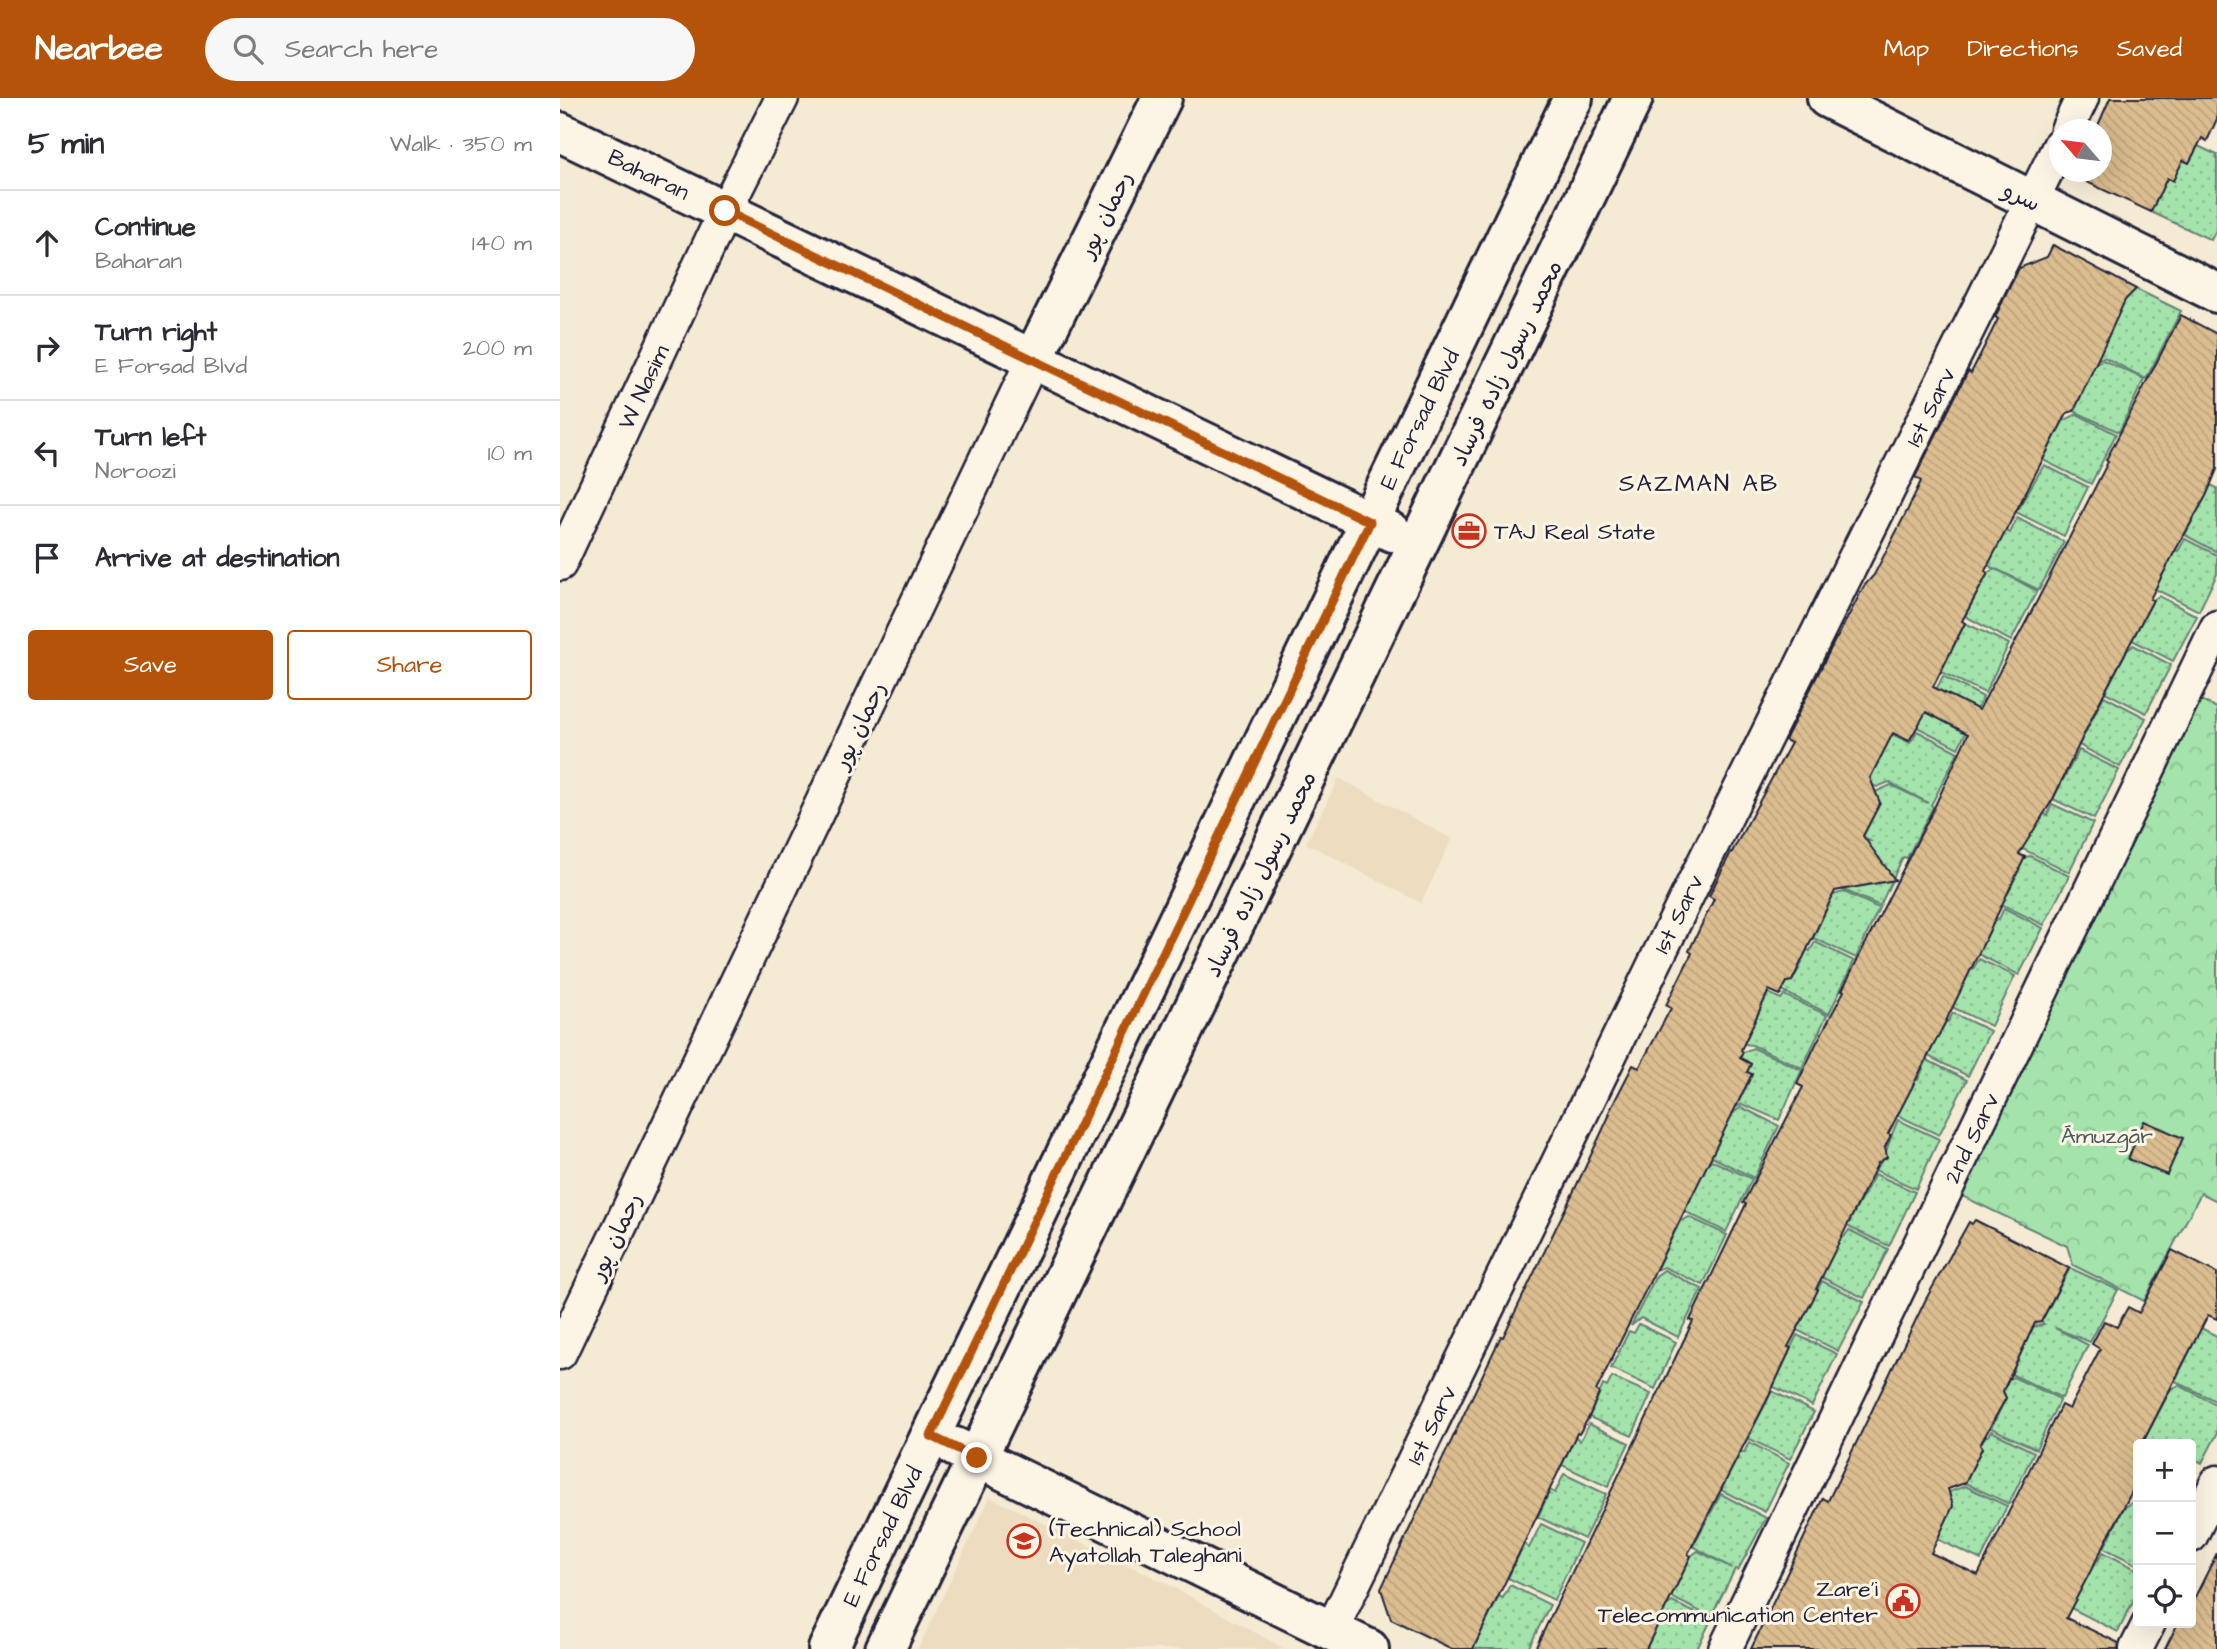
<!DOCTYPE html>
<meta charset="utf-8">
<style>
body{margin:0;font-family:"Architects Daughter","Playpen Sans Arabic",sans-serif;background:#f7f7f7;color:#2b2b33}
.controls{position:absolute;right:21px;bottom:21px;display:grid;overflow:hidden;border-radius:7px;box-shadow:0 7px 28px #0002}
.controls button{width:63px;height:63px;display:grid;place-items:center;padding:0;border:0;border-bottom:2px solid #e1e1e2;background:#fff;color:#2b2b33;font:35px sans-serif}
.compass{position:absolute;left:1489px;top:21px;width:63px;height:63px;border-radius:50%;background:#fff;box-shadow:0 7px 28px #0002;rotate:298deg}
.stop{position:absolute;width:21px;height:21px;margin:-16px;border:5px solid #b45309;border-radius:50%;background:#fff}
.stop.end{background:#b45309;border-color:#fff;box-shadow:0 2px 7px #0008}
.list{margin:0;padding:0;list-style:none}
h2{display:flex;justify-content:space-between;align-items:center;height:91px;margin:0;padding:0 28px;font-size:30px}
h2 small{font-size:23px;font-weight:400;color:#7c7c81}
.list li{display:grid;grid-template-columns:46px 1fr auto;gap:21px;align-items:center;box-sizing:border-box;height:105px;padding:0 28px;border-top:2px solid #e1e1e2}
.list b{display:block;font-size:26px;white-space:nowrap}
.list p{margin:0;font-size:23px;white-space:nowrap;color:#7c7c81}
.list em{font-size:23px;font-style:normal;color:#7c7c81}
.actions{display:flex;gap:14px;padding:21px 28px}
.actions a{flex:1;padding:16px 0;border:2px solid #b45309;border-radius:7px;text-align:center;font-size:24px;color:#b45309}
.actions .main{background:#b45309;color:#fff}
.icon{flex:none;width:38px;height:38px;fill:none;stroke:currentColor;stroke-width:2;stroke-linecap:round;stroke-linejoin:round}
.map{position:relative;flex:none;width:1657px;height:1551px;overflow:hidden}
header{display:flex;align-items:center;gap:42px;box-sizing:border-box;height:98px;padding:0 35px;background:#b45309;color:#fff}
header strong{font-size:33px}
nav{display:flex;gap:38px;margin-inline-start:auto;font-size:24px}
.search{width:490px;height:63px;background:#f7f7f7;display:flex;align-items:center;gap:18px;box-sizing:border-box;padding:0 24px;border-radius:38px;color:#7c7c81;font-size:26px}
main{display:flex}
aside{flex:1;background:#fff}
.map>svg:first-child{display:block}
</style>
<header>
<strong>Nearbee</strong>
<div class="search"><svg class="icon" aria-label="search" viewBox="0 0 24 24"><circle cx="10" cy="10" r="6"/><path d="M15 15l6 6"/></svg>Search here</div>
<nav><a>Map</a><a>Directions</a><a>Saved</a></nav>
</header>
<main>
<aside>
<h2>5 min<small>Walk · 350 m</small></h2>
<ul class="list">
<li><svg class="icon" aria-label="ahead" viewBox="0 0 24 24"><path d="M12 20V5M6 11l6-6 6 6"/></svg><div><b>Continue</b><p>Baharan</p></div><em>140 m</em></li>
<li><svg class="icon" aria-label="right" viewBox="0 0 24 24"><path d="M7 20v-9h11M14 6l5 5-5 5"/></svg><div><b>Turn right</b><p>E Forsad Blvd</p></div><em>200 m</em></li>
<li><svg class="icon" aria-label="left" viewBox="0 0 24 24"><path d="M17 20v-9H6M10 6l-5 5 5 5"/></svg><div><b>Turn left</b><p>Noroozi</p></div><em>10 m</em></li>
<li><svg class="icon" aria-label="arrive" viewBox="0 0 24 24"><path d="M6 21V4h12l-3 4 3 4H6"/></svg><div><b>Arrive at destination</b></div></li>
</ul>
<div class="actions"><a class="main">Save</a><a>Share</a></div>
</aside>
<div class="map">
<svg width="1657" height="1551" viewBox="0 0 1657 1551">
<defs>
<pattern id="grass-dots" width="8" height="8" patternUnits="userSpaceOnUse" patternTransform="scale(1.75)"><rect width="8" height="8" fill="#a4e3ac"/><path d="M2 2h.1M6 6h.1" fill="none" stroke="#8dc295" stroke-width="1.8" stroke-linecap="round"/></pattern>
<pattern id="forest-crowns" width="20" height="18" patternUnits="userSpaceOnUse" patternTransform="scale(1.75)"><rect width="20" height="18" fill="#a4e3ac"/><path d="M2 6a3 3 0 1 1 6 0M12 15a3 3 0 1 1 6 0" fill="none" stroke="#8dc295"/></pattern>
<pattern id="building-back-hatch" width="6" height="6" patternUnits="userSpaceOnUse" patternTransform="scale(1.75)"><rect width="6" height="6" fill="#dbbd8f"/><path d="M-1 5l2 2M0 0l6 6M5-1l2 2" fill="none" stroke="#bca27c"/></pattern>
</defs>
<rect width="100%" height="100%" fill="#f5ead4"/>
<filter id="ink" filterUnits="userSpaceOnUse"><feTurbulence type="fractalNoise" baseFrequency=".0143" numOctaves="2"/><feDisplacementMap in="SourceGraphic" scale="14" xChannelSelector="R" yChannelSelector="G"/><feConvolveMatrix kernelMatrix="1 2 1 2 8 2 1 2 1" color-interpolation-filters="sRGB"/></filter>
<g filter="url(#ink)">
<g fill="#eddcbf">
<polygon points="779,680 892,741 861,805 746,745"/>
<polygon points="430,1399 609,1487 725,1551 358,1551"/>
</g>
<g fill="url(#grass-dots)" stroke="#638274" stroke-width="2">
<polygon points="1638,48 1657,57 1657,130 1651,142 1591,114 1607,80 1623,62 1629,65"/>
<polygon points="1576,191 1621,213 1586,281 1544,259 1537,262 1565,202"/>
<polygon points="1543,262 1584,281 1559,334 1514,313 1531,277 1525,270"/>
<polygon points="1517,316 1556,336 1531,386 1483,362 1503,323"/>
<polygon points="1484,367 1528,389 1504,438 1456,414"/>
<polygon points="1651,387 1657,390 1657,454 1625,437"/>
<polygon points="1457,420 1504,444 1479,492 1436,471 1477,493 1451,543 1405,518 1428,475 1435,471 1415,460 1432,426 1450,435"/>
<polygon points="1625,441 1657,457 1657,476 1639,513 1595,491 1615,452 1618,453"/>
<polygon points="1599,498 1637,518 1613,563 1572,542 1593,502"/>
<polygon points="1405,525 1449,546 1425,595 1381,574"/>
<polygon points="1573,547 1611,567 1586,615 1545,594 1566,554"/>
<polygon points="1383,578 1423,599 1398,650 1357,629"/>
<polygon points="1544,598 1586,620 1560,669 1519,647"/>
<polygon points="1357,633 1398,654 1371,707 1373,709 1347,760 1343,759 1320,808 1279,790 1288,743 1310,743 1303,738 1320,705 1315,694 1331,687 1368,705 1329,684 1317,689 1308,685 1332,636 1350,645"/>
<polygon points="1519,652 1559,672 1534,721 1493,701"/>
<polygon points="1492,706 1533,725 1509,774 1463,751 1458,753 1478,713 1487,717"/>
<polygon points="1470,758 1509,778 1484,827 1441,806 1465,759"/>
<polygon points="1284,794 1319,810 1296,860 1253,840 1268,808 1266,799"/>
<polygon points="1444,810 1483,830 1459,877 1418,856 1436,820 1439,821"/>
<polygon points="1255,844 1294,863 1269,916 1222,893 1227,884 1233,882 1242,865 1238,861 1243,850 1250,853"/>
<polygon points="1419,861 1455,878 1431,928 1392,909 1411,871 1413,871"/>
<polygon points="1208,895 1221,901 1224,897 1267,917 1242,970 1192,947 1184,946"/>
<polygon points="1393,915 1430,933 1408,978 1368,958 1386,923 1388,924"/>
<polygon points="1193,950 1242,972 1219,1022 1182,1006 1176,1009 1192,977 1187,974 1191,966 1180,960 1183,954"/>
<polygon points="1367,962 1407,982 1379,1037 1337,1017 1355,981 1358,982"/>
<polygon points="1181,1009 1219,1028 1194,1080 1150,1058 1171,1017"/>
<path d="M 1338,1022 L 1379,1041 L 1356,1091 L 1315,1072 C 1317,1067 1324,1063 1325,1057 C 1329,1044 1332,1035 1338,1022 Z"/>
<polygon points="1151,1062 1192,1081 1166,1134 1124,1113 1145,1069"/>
<polygon points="1315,1076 1355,1094 1329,1148 1287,1128"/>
<polygon points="1129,1119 1167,1137 1143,1187 1104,1169 1096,1172 1120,1123"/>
<polygon points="1289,1132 1328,1151 1304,1200 1261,1179 1282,1138 1284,1139"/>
<polygon points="1510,1170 1558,1192 1530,1244 1495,1230 1528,1247 1502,1300 1451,1276 1468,1240 1465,1231 1484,1226 1481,1224"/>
<polygon points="1104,1172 1142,1191 1118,1239 1081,1220 1071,1228 1096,1178"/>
<polygon points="1262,1183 1304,1204 1278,1253 1237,1232"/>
<polygon points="1079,1226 1116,1244 1095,1291 1051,1270 1069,1233 1074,1235"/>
<polygon points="1641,1230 1657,1238 1657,1304 1615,1283"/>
<polygon points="1237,1237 1277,1256 1252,1308 1212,1288"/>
<polygon points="1052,1279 1091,1296 1072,1338 1029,1319 1043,1287 1047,1289"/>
<polygon points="1453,1279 1500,1301 1476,1351 1431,1330 1446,1300 1439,1286"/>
<polygon points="1619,1287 1657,1307 1657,1336 1642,1365 1631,1359 1631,1346 1606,1346 1600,1343 1598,1346 1582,1346 1611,1291"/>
<polygon points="1212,1293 1254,1314 1230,1361 1188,1340"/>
<polygon points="1029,1326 1069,1345 1048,1389 1002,1367 1015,1338 1020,1343"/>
<polygon points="1431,1333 1474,1354 1449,1406 1405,1385 1422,1350 1416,1341 1428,1338"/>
<polygon points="1189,1344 1229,1365 1205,1414 1161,1392 1181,1353 1184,1355"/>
<polygon points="1004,1376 1046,1396 1024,1441 978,1419 990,1392 995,1395"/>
<polygon points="1405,1388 1447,1408 1421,1462 1377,1441 1393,1408 1389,1394"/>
<polygon points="1161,1396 1206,1420 1178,1472 1175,1471 1151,1519 1111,1499 1131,1458 1138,1453 1172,1470 1133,1448"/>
<polygon points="1576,1402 1578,1404 1578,1467 1544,1450 1564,1410"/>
<polygon points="981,1426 1021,1445 994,1502 948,1480 964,1446 969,1450"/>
<polygon points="1543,1454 1578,1472 1578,1494 1558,1534 1511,1510 1536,1462 1538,1463"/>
<polygon points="950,1487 990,1507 968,1551 913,1551 939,1498 943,1500"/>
<polygon points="1112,1504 1151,1522 1137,1551 1086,1551 1106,1508"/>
</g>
<polygon fill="url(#forest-crowns)" stroke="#638274" stroke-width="2" points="1636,600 1657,610 1657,1103 1641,1095 1584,1203 1513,1167 1507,1148 1396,1095"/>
<g fill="url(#building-back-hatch)" stroke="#22223b" stroke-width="2">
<polygon points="1550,0 1657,0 1657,21 1647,43 1642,40 1629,65 1623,62 1613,83 1607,80 1591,114 1516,79 1518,74 1542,74 1542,32 1536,32"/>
<polygon points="1493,147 1576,191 1565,202 1514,313 1507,315 1425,473 1428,475 1402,523 1405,525 1373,589 1419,612 1477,503 1548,364 1546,362 1621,217 1657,236 1657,371 1646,398 1615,453 1590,501 1593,502 1538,607 1493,701 1459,756 1465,759 1386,923 1328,1036 1331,1037 1325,1049 1327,1059 1318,1065 1256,1191 1258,1192 1228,1249 1231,1250 1207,1302 1128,1456 1131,1458 1086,1551 975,1551 1133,1223 1130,1222 1186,1106 1183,1105 1243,989 1237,986 1256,946 1284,893 1282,892 1373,712 1408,636 1366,614 1349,643 1333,635 1310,680 1320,705 1303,738 1335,782 1275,793 1232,883 1227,884 1220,897 1209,892 1181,952 1183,954 1180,960 1191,966 1187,974 1192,976 1036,1293 1039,1295 1029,1319 1019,1336 1017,1335 913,1551 892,1551 831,1521 821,1491 941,1238 943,1239 1024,1072 1050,1016 1048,1016 1073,967 1079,970 1111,910 1106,907 1132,855 1129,853 1154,801 1149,798 1171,754 1172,754 1231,645 1225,642 1276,540 1277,540 1304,488 1314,477 1348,411 1361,383 1355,379 1408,273 1411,275 1438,221 1435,219 1459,170 1487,159"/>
<polygon points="1584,1023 1623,1040 1607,1077 1568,1061"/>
<polygon points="1415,1122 1509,1170 1481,1224 1475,1225 1443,1293 1446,1300 1420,1347 1422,1350 1405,1385 1388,1391 1393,1408 1371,1455 1418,1477 1501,1307 1509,1311 1540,1251 1532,1246 1544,1223 1557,1229 1568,1209 1579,1215 1612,1152 1657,1175 1657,1221 1648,1217 1582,1346 1578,1346 1578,1382 1506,1520 1559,1545 1558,1551 1191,1551 1263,1400 1268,1403 1366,1201 1409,1124 1412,1126"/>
<polygon points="1657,1455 1657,1551 1605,1551 1618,1525 1631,1525 1631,1507"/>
</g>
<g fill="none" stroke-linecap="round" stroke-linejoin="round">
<defs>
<g id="minor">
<polyline points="1507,32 1522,0"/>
<polyline points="0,466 165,113 222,0"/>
<polyline points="0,1255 473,261"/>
<polyline points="1631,1438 1657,1384"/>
<polyline points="771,1533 1134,784 1500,46"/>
<polyline points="1165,1551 1657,529"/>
<polyline points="1576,1551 1589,1525"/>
</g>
<g id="tertiary">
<polyline points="1267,0 1657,195"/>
<polyline points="0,34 832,434"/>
<polyline points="473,261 602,0"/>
<polyline points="395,1349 809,1551"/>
<polyline points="268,1551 1013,0"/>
<polyline points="325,1551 1073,0"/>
</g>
</defs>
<use href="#minor" stroke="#22223b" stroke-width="37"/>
<use href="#tertiary" stroke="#22223b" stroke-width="44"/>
<use href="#minor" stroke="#fcf5e5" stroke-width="32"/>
<use href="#tertiary" stroke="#fcf5e5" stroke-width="38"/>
</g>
</g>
<g fill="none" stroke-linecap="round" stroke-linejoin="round" filter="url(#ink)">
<polyline stroke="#b45309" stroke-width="9" points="165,113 810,424 371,1338 417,1360"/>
</g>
<defs>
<symbol id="office-ring" viewBox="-11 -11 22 22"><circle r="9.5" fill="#fcf5e5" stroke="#c8321e" stroke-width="1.5"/><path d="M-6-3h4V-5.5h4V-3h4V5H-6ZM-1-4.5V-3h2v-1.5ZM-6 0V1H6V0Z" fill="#c8321e"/></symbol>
<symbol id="school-ring" viewBox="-11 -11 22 22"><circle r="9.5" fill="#fcf5e5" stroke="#c8321e" stroke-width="1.5"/><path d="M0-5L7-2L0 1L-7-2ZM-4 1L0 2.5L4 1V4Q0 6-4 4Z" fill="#c8321e"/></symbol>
<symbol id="civic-ring" viewBox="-11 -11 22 22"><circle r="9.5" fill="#fcf5e5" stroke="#c8321e" stroke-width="1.5"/><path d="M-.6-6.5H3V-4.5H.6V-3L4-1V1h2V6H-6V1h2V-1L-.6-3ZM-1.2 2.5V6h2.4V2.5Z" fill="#c8321e"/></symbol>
</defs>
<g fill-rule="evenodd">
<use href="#office-ring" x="890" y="414" width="38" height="38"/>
<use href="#school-ring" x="445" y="1424" width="38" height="38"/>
<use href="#civic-ring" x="1324" y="1484" width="38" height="38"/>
</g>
<g text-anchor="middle" stroke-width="6" stroke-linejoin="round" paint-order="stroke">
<g font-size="23" fill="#22223b" stroke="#fcf5e5">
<text transform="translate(89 76) rotate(26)" y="8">Baharan</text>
<text transform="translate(1462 98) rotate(27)" y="8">سرو</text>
<text transform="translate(545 116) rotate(-64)" y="8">رحمان پور</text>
<text transform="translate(946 265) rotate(-64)" y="8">محمد رسول زاده فرساد</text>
<text transform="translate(83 289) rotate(-65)" y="8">W Nasim</text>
<text transform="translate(1370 309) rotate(-64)" y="8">1st Sarv</text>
<text transform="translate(859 321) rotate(-64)" y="8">E Forsad Blvd</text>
<text transform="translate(299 627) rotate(-65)" y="8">رحمان پور</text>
<text transform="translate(700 776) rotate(-64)" y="8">محمد رسول زاده فرساد</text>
<text transform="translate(1118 816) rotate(-64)" y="8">1st Sarv</text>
<text transform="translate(1411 1040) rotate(-64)" y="8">2nd Sarv</text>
<text transform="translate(55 1138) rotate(-65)" y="8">رحمان پور</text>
<text transform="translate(871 1327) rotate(-64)" y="8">1st Sarv</text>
<text transform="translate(322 1438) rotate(-64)" y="8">E Forsad Blvd</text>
</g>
<g font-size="23" fill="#22223b" stroke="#fcf5e5" text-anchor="start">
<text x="934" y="441">TAJ Real State</text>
<text x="489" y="1438">(Technical) School<tspan x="489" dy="26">Ayatollah Taleghani</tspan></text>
<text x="1318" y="1498" text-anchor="end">Zare'i<tspan x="1318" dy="26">Telecommunication Center</tspan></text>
</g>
<g font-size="23" fill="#495c5d" stroke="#fcf5e5">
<text x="1547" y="1045">Āmuzgār</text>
</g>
<g font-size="24" letter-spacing="2" fill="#22223b" stroke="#fcf5e5">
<text x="1139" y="393">SAZMAN AB</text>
</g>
</g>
</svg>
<div class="controls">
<button>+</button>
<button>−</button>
<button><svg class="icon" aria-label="locate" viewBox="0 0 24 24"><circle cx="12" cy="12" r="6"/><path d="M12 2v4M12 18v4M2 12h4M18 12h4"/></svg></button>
</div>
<svg class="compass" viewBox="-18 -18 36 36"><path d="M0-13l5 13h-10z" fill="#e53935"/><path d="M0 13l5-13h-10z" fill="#7c7c81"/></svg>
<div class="stop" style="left:165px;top:113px"></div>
<div class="stop end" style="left:417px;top:1360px"></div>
</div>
</main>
